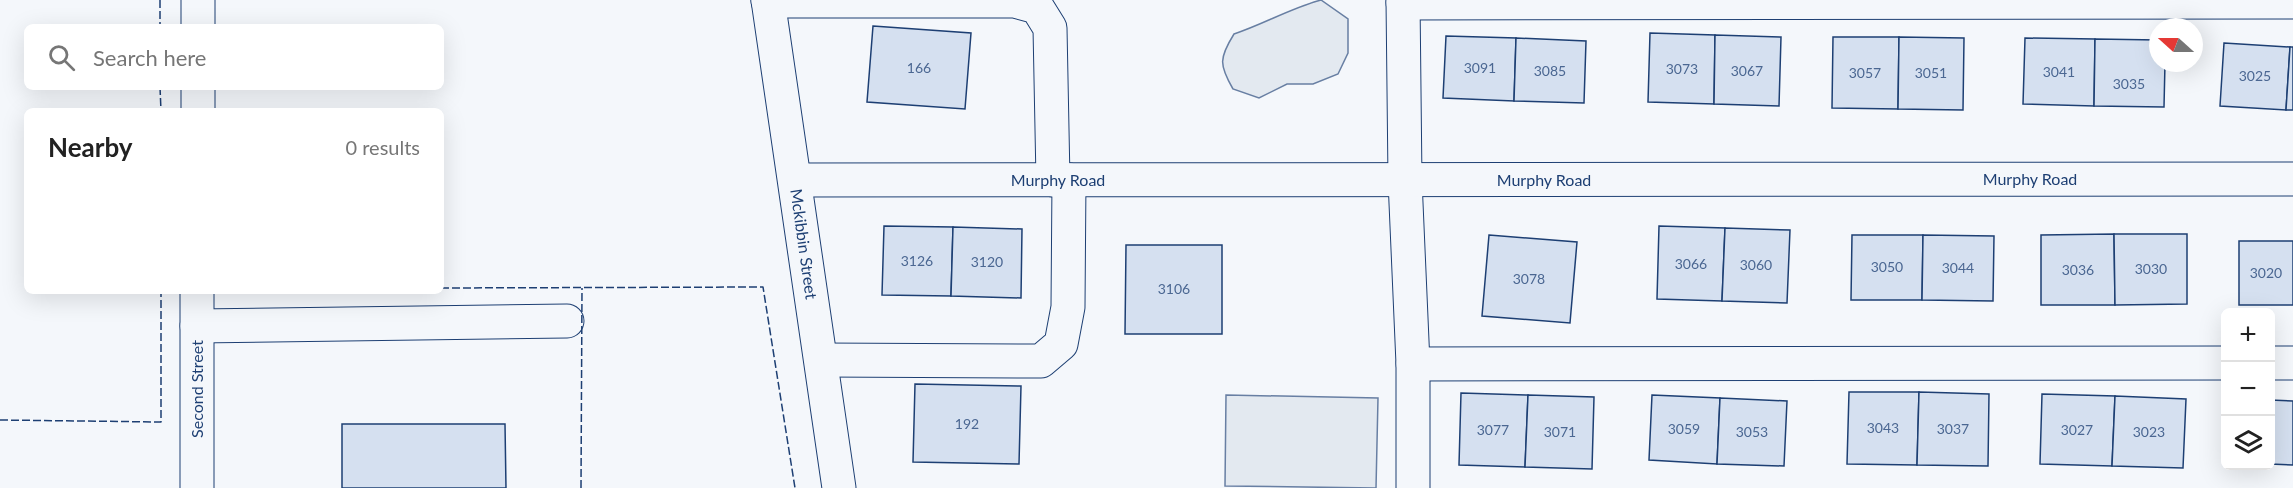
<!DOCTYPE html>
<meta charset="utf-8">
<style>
body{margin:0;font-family:Lato,sans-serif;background:#f6f6f6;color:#222}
.controls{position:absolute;right:18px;bottom:18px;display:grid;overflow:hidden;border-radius:9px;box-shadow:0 6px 24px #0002}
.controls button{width:54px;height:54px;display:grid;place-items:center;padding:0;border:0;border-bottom:2px solid #e0e0e0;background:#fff;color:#222;font:30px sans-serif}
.compass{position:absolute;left:2149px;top:18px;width:54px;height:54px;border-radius:50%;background:#fff;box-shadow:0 6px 24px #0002;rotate:291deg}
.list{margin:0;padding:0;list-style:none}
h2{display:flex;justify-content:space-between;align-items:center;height:78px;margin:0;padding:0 24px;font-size:26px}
h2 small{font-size:20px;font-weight:400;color:#767676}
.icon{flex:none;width:33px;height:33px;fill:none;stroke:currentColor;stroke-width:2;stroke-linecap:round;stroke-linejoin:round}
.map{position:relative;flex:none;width:2293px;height:488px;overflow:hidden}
.search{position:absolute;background:#fff;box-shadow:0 6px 24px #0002;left:24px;top:24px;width:420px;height:66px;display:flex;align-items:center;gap:15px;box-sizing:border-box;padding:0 21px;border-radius:9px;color:#767676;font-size:22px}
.panel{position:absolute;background:#fff;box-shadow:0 6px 24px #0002;left:24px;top:108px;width:420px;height:186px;border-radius:9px}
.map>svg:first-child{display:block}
</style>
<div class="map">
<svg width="2293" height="488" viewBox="0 0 2293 488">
<rect width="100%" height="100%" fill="#f4f7fb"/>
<g fill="#e3e9f0" stroke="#687fa3" stroke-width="1.5">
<path d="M 1321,0 L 1348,19 L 1348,53 L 1338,74 L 1313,84 L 1287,84 L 1259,98 L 1233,89 C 1219,65 1219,58 1234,34 C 1264,24 1291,8 1321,0 Z"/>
<polygon points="1226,395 1378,398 1376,488 1225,486"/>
</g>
<g fill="#d5e0f0" stroke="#1d3f73" stroke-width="1.5">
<polygon points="873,26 971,33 965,109 867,102"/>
<polygon points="1650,33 1715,35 1714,104 1648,102"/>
<polygon points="1715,35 1781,37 1779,106 1714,104"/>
<polygon points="1446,36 1516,38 1514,101 1443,98"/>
<polygon points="1833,37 1899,37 1898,109 1832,108"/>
<polygon points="1899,37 1964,38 1963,110 1898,109"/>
<polygon points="1516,38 1586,41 1584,103 1514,101"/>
<polygon points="2025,38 2095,39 2094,106 2023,104"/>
<polygon points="2095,39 2158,40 2158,63 2165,63 2164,107 2094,106"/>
<polygon points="2224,43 2290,47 2286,110 2220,106"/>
<polygon points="2290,47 2293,47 2293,110 2286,110"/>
<polygon points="884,226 953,227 951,296 882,295"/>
<polygon points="1659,226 1725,228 1722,301 1657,299"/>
<polygon points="953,227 1022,229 1021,298 951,296"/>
<polygon points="1725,228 1790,230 1787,303 1722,301"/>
<polygon points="2114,234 2115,305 2041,305 2041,235"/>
<polygon points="2114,234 2187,234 2187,304 2115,305"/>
<polygon points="1489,235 1577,242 1570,323 1482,316"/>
<polygon points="1852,235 1923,235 1922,300 1851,300"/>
<polygon points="1923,235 1994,236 1993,301 1922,300"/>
<rect x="2239" y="241" width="54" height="64"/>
<polygon points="1126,245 1222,245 1222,334 1125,334"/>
<polygon points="915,384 1021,386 1019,464 913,462"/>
<polygon points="1849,392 1919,392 1917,465 1847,464"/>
<polygon points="1919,392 1989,394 1988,466 1917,465"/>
<polygon points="1461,393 1528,395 1525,467 1459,465"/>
<polygon points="2042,394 2115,396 2112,466 2040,464"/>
<polygon points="1528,395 1594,397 1592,469 1525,467"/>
<polygon points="1652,395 1720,398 1717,464 1649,460"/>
<polygon points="2115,396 2186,399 2183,468 2112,466"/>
<polygon points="1720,398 1787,401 1784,466 1717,464"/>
<polygon points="2270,400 2293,401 2293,465 2270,464"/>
<polygon points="342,424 505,424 506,488 342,488"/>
</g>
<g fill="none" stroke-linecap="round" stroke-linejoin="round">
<defs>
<g id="minor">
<polyline points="768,0 839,488"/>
<polyline points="1403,0 1405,180 1413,364 1413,488"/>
<polyline points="768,1 1015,1 1037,7 1050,28 1053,180"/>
<polyline points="1403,3 2293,2"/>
<polyline points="198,27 198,0"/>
<polyline points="198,111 198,87"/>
<polyline points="795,180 2293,179"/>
<polyline points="197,291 197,488"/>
<polyline points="197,326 567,321"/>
<polyline points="822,360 1041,361 1061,344 1068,307 1069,180"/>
<polyline points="2270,363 2293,363"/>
<polyline points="1413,364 2226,363"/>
</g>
</defs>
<use href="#minor" stroke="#1d3f73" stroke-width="35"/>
<use href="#minor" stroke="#f4f7fb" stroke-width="33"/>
<g stroke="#1d3f73" stroke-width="1.5" stroke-dasharray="8 3" stroke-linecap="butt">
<polyline points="160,0 160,27"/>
<polyline points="160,87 161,111"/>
<polyline points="441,288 763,287 795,488"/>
<polyline points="0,420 161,422 161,291"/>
<polyline points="581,488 582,288"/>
</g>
</g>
<g text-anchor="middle" stroke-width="4.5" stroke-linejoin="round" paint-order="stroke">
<g font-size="14" fill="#4b6792">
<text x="919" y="73">166</text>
<text x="1480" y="73">3091</text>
<text x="1682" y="74">3073</text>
<text x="1550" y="76">3085</text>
<text x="1747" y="76">3067</text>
<text x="2059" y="77">3041</text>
<text x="1865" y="78">3057</text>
<text x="1931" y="78">3051</text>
<text x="2255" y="81">3025</text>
<text x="2129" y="89">3035</text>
<text x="917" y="266">3126</text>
<text x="987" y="267">3120</text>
<text x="1691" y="269">3066</text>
<text x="1756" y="270">3060</text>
<text x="1887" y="272">3050</text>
<text x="1958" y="273">3044</text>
<text x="2151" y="274">3030</text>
<text x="2078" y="275">3036</text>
<text x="2266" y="278">3020</text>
<text x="1529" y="284">3078</text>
<text x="1174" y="294">3106</text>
<text x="967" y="429">192</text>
<text x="1883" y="433">3043</text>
<text x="1684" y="434">3059</text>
<text x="1953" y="434">3037</text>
<text x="1493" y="435">3077</text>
<text x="2077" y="435">3027</text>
<text x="1560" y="437">3071</text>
<text x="1752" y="437">3053</text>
<text x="2149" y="437">3023</text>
</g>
<g font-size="16" fill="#1d3f73" stroke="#f4f7fb">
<text x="2030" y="185">Murphy Road</text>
<text x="1058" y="186">Murphy Road</text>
<text x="1544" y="186">Murphy Road</text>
<text transform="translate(804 244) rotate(82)" y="6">Mckibbin Street</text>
<text transform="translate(197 389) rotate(-90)" y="6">Second Street</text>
</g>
</g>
</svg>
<div class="controls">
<button>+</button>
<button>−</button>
<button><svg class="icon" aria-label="layers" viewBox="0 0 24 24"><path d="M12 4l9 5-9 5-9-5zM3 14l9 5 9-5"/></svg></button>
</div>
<svg class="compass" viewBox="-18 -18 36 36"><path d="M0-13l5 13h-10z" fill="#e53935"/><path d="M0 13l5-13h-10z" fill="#767676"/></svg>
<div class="search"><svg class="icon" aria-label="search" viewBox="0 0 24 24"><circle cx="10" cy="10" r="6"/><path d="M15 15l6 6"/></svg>Search here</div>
<section class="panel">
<h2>Nearby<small>0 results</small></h2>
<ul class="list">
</ul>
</section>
</div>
